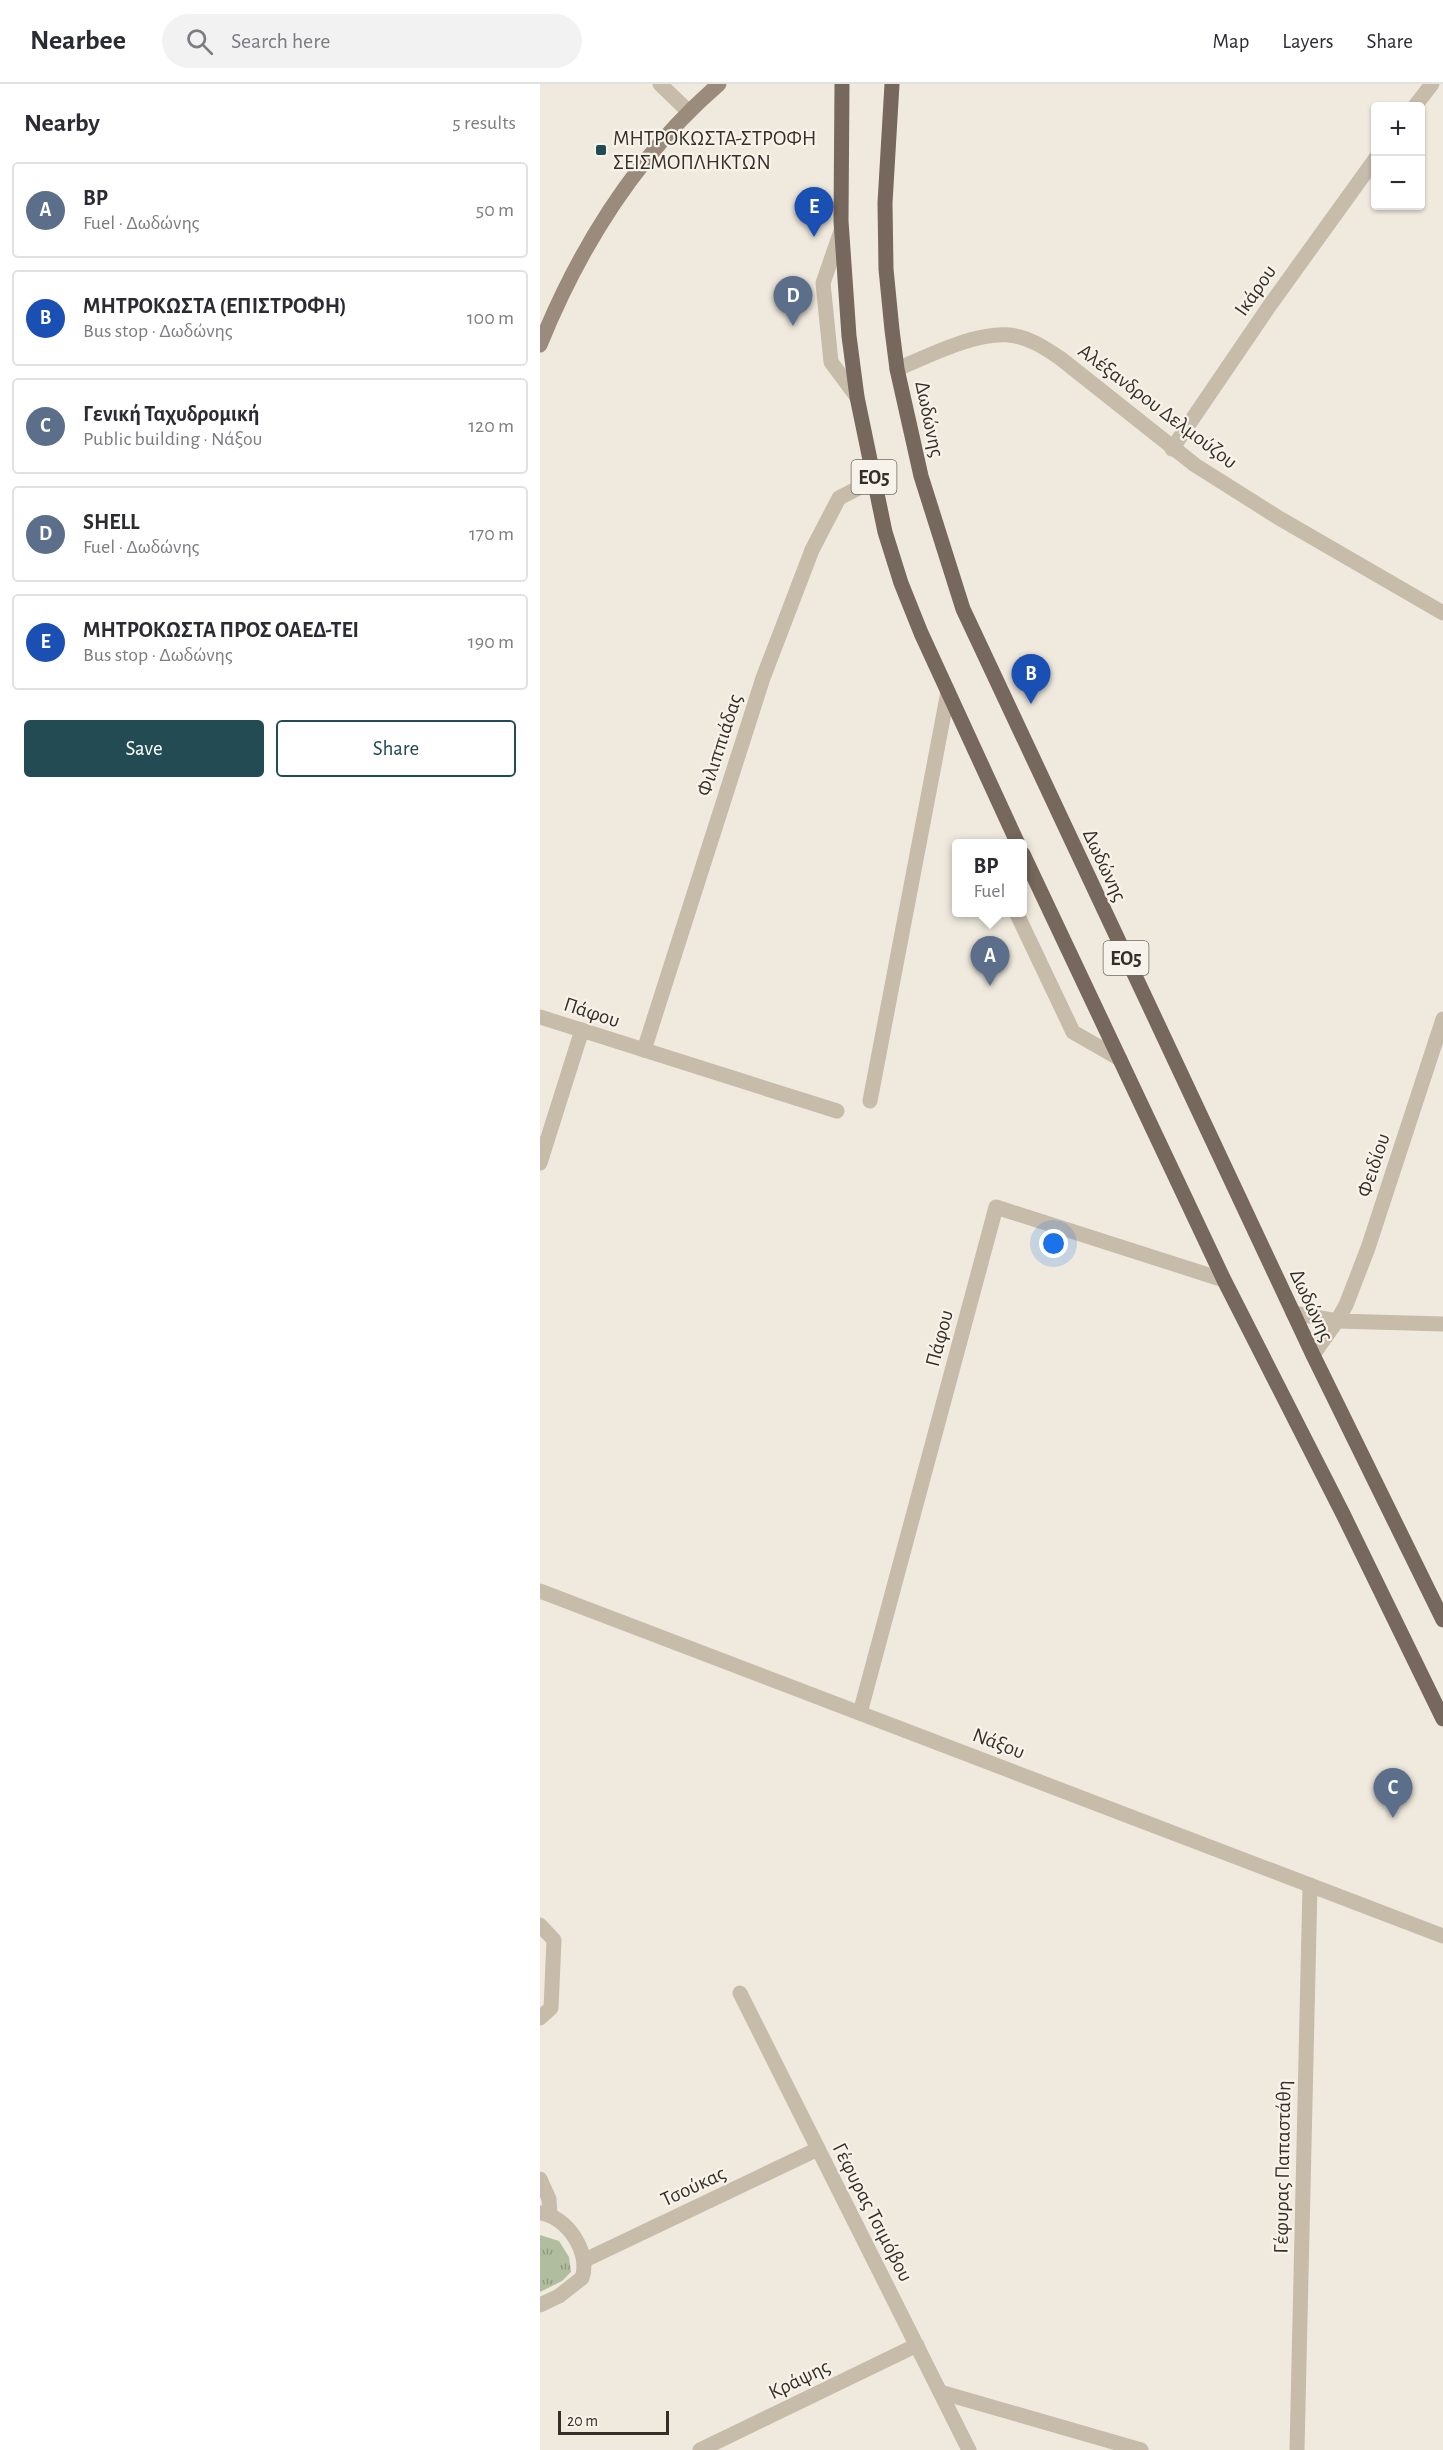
<!DOCTYPE html>
<meta charset="utf-8">
<style>
body{margin:0;font-family:"Alegreya Sans",sans-serif;background:#f2f2f3;color:#2b2b33}
.controls{position:absolute;right:18px;top:18px;display:grid;overflow:hidden;border-radius:6px;box-shadow:0 2px 4px #0004}
.controls button{width:54px;height:54px;display:grid;place-items:center;padding:0;border:0;border-bottom:2px solid #e1e1e2;background:#fff;color:#2b2b33;font:30px sans-serif}
.scale{position:absolute;left:18px;bottom:15px;width:111px;box-sizing:border-box;padding-left:6px;border:3px solid #362f29;border-top:0;font-size:16px;line-height:21px;white-space:nowrap;color:#362f29;-webkit-text-stroke:4px #f8f3ea;paint-order:stroke}
.you{position:absolute;left:514px;top:1160px;width:21px;height:21px;margin:-15px;border:4px solid #fff;border-radius:50%;background:#1a73e8;box-shadow:0 0 0 9px #1a73e833}
.badge{display:grid;place-items:center;width:39px;height:39px;border-radius:50%;background:#224b54;color:#fff;font-size:20px;font-weight:700}
.pin{position:absolute;translate:-50% -50px;filter:drop-shadow(0 2px 3px #0008)}
.pin::after{content:'';position:absolute;top:32px;width:21px;height:18px;background:inherit;clip-path:polygon(0 0,100% 0,50% 100%)}
.popup{position:absolute;left:412px;top:755px;width:75px;height:78px;box-sizing:border-box;display:grid;place-content:center;border-radius:6px;background:#fff;filter:drop-shadow(0 2px 4px #0005);font-size:20px;white-space:nowrap;color:#7c7c81}
.popup b{font-size:22px;color:#2b2b33}
.popup::after{content:'';position:absolute;left:50%;top:100%;margin-left:-12px;border:12px solid transparent;border-top-color:#fff}
.list{margin:0;padding:0;list-style:none}
h2{display:flex;justify-content:space-between;align-items:center;height:78px;margin:0;padding:0 24px;font-size:26px}
h2 small{font-size:20px;font-weight:400;color:#7c7c81}
.list li{display:grid;grid-template-columns:39px 1fr auto;gap:18px;align-items:center;box-sizing:border-box;height:96px;margin:0 12px 12px;padding:0 12px;border:2px solid #e1e1e2;border-radius:6px}
.list b{display:block;font-size:22px;white-space:nowrap}
.list p{margin:0;font-size:20px;white-space:nowrap;color:#7c7c81}
.list em{font-size:20px;font-style:normal;color:#7c7c81}
.actions{display:flex;gap:12px;padding:18px 24px}
.actions a{flex:1;padding:14px 0;border:2px solid #224b54;border-radius:6px;text-align:center;font-size:21px;color:#224b54}
.actions .main{background:#224b54;color:#fff}
.icon{flex:none;width:33px;height:33px;fill:none;stroke:currentColor;stroke-width:2;stroke-linecap:round;stroke-linejoin:round}
.map{position:relative;flex:none;width:903px;height:2366px;overflow:hidden}
header{display:flex;align-items:center;gap:36px;box-sizing:border-box;height:84px;padding:0 30px;background:#fff;border-bottom:2px solid #e1e1e2}
header strong{font-size:28px}
nav{display:flex;gap:33px;margin-inline-start:auto;font-size:21px}
.search{width:420px;height:54px;background:#f2f2f3;display:flex;align-items:center;gap:15px;box-sizing:border-box;padding:0 21px;border-radius:33px;color:#7c7c81;font-size:22px}
main{display:flex}
aside{flex:1;background:#fff}
.map>svg:first-child{display:block}
</style>
<header>
<strong>Nearbee</strong>
<div class="search"><svg class="icon" aria-label="search" viewBox="0 0 24 24"><circle cx="10" cy="10" r="6"/><path d="M15 15l6 6"/></svg>Search here</div>
<nav><a>Map</a><a>Layers</a><a>Share</a></nav>
</header>
<main>
<aside>
<h2>Nearby<small>5 results</small></h2>
<ul class="list">
<li><span class="badge" style="background:#5c6f8a">A</span><div><b>BP</b><p>Fuel · Δωδώνης</p></div><em>50 m</em></li>
<li><span class="badge" style="background:#1a4fb4">B</span><div><b>ΜΗΤΡΟΚΩΣΤΑ (ΕΠΙΣΤΡΟΦΗ)</b><p>Bus stop · Δωδώνης</p></div><em>100 m</em></li>
<li><span class="badge" style="background:#5c6f8a">C</span><div><b>Γενική Ταχυδρομική</b><p>Public building · Νάξου</p></div><em>120 m</em></li>
<li><span class="badge" style="background:#5c6f8a">D</span><div><b>SHELL</b><p>Fuel · Δωδώνης</p></div><em>170 m</em></li>
<li><span class="badge" style="background:#1a4fb4">E</span><div><b>ΜΗΤΡΟΚΩΣΤΑ ΠΡΟΣ ΟΑΕΔ-ΤΕΙ</b><p>Bus stop · Δωδώνης</p></div><em>190 m</em></li>
</ul>
<div class="actions"><a class="main">Save</a><a>Share</a></div>
</aside>
<div class="map">
<svg width="903" height="2366" viewBox="0 0 903 2366">
<defs>
<pattern id="grass-tufts" width="24" height="20" patternUnits="userSpaceOnUse" patternTransform="scale(1.5)"><rect width="24" height="20" fill="#b0be9f"/><path d="M3 7l-1-3M5 7V3M7 7l1-3M15 17l-1-3M17 17v-4M19 17l1-3" fill="none" stroke="#909b82"/></pattern>
</defs>
<rect width="100%" height="100%" fill="#f0eade"/>
<polygon fill="url(#grass-tufts)" points="0,2151 19,2157 29,2173 31,2188 22,2197 0,2208"/>
<g fill="none" stroke-linecap="round" stroke-linejoin="round">
<g stroke="#c7bbaa" stroke-width="15">
<polyline points="301,147 283,199 291,278 317,313"/>
<polyline points="476,828 533,948 580,975"/>
</g>
<g stroke="#c7bbaa" stroke-width="15">
<polyline points="120,0 148,27"/>
<polyline points="875,22 892,0"/>
<path d="M 357,285 C 389,272 434,248 469,251 C 489,253 505,264 520,274 L 655,381 L 739,434 L 903,529"/>
<polyline points="632,365 730,221 836,74"/>
<polyline points="0,933 297,1027"/>
<polyline points="903,935 828,1164 806,1221 797,1237 903,1240"/>
<polyline points="104,966 223,594 272,466 299,414 334,396"/>
<polyline points="330,1017 408,608"/>
<polyline points="0,1079 42,946"/>
<polyline points="753,1229 797,1237 773,1271"/>
<polyline points="0,1507 903,1852"/>
<polyline points="320,1629 456,1123 684,1196"/>
<polyline points="0,1841 14,1856 11,1924 0,1934"/>
<polyline points="200,1909 429,2366"/>
<polyline points="0,2095 9,2115 10,2131"/>
<path d="M 0,2129 C 27,2132 51,2169 42,2194 L 19,2212 L 0,2221"/>
<polyline points="45,2176 278,2065"/>
<polyline points="400,2308 601,2366"/>
<polyline points="160,2366 377,2261"/>
<polyline points="757,2366 770,1801"/>
</g>
<path stroke="#9b8b7c" stroke-width="15" d="M 0,261 C 40,162 98,70 179,0"/>
<g stroke="#76685c" stroke-width="15">
<polyline points="302,0 301,137 309,252 317,313 345,448 361,499 381,549 478,760"/>
<polyline points="352,0 345,119 346,185 352,246 357,285 381,392 423,525 773,1271 903,1536"/>
<polyline points="483,770 684,1196 803,1430 903,1635"/>
</g>
</g>
<rect fill="#224b54" stroke="#f8f3ea" stroke-width="2" x="55" y="60" width="12" height="12" rx="3"/>
<g text-anchor="middle" stroke-width="4.5" stroke-linejoin="round" paint-order="stroke">
<g fill="#f8f3ea" stroke="#706a63" stroke-width="1.5">
<rect x="311.5" y="376" width="45" height="34" rx="4.5"/>
<rect x="563.5" y="857" width="45" height="34" rx="4.5"/>
</g>
<g font-size="20" font-weight="bold" fill="#362f29">
<text x="334" y="400">ΕΟ5</text>
<text x="586" y="881">ΕΟ5</text>
</g>
<g font-size="21" fill="#362f29" stroke="#f8f3ea" text-anchor="start">
<text x="73" y="61">ΜΗΤΡΟΚΩΣΤΑ-ΣΤΡΟΦΗ<tspan x="73" dy="24">ΣΕΙΣΜΟΠΛΗΚΤΩΝ</tspan></text>
</g>
<g font-size="21" fill="#362f29" stroke="#f8f3ea">
<text transform="translate(715 206) rotate(-55)" y="7">Ικάρου</text>
<text transform="translate(618 322) rotate(37)" y="7">Αλέξανδρου Δελμούζου</text>
<text transform="translate(390 335) rotate(78)" y="7">Δωδώνης</text>
<text transform="translate(179 661) rotate(-72)" y="7">Φιλιππιάδας</text>
<text transform="translate(565 781) rotate(65)" y="7">Δωδώνης</text>
<text transform="translate(52 928) rotate(18)" y="7">Πάφου</text>
<text transform="translate(833 1081) rotate(-72)" y="7">Φειδίου</text>
<text transform="translate(772 1221) rotate(65)" y="7">Δωδώνης</text>
<text transform="translate(399 1254) rotate(-75)" y="7">Πάφου</text>
<text transform="translate(459 1659) rotate(21)" y="7">Νάξου</text>
<text transform="translate(742 2083) rotate(-89)" y="7">Γέφυρας Παπαστάθη</text>
<text transform="translate(153 2102) rotate(-25)" y="7">Τσούκας</text>
<text transform="translate(333 2128) rotate(63)" y="7">Γέφυρας Τσιμόβου</text>
<text transform="translate(259 2295) rotate(-26)" y="7">Κράψης</text>
</g>
</g>
</svg>
<div class="controls">
<button>+</button>
<button>−</button>
</div>
<div class="scale">20 m</div>
<div class="you"></div>
<div class="pin badge" style="left:450px;top:902px;background:#5c6f8a">A</div>
<div class="popup"><b>BP</b>Fuel</div>
<div class="pin badge" style="left:491px;top:620px;background:#1a4fb4">B</div>
<div class="pin badge" style="left:853px;top:1734px;background:#5c6f8a">C</div>
<div class="pin badge" style="left:253px;top:242px;background:#5c6f8a">D</div>
<div class="pin badge" style="left:274px;top:153px;background:#1a4fb4">E</div>
</div>
</main>
